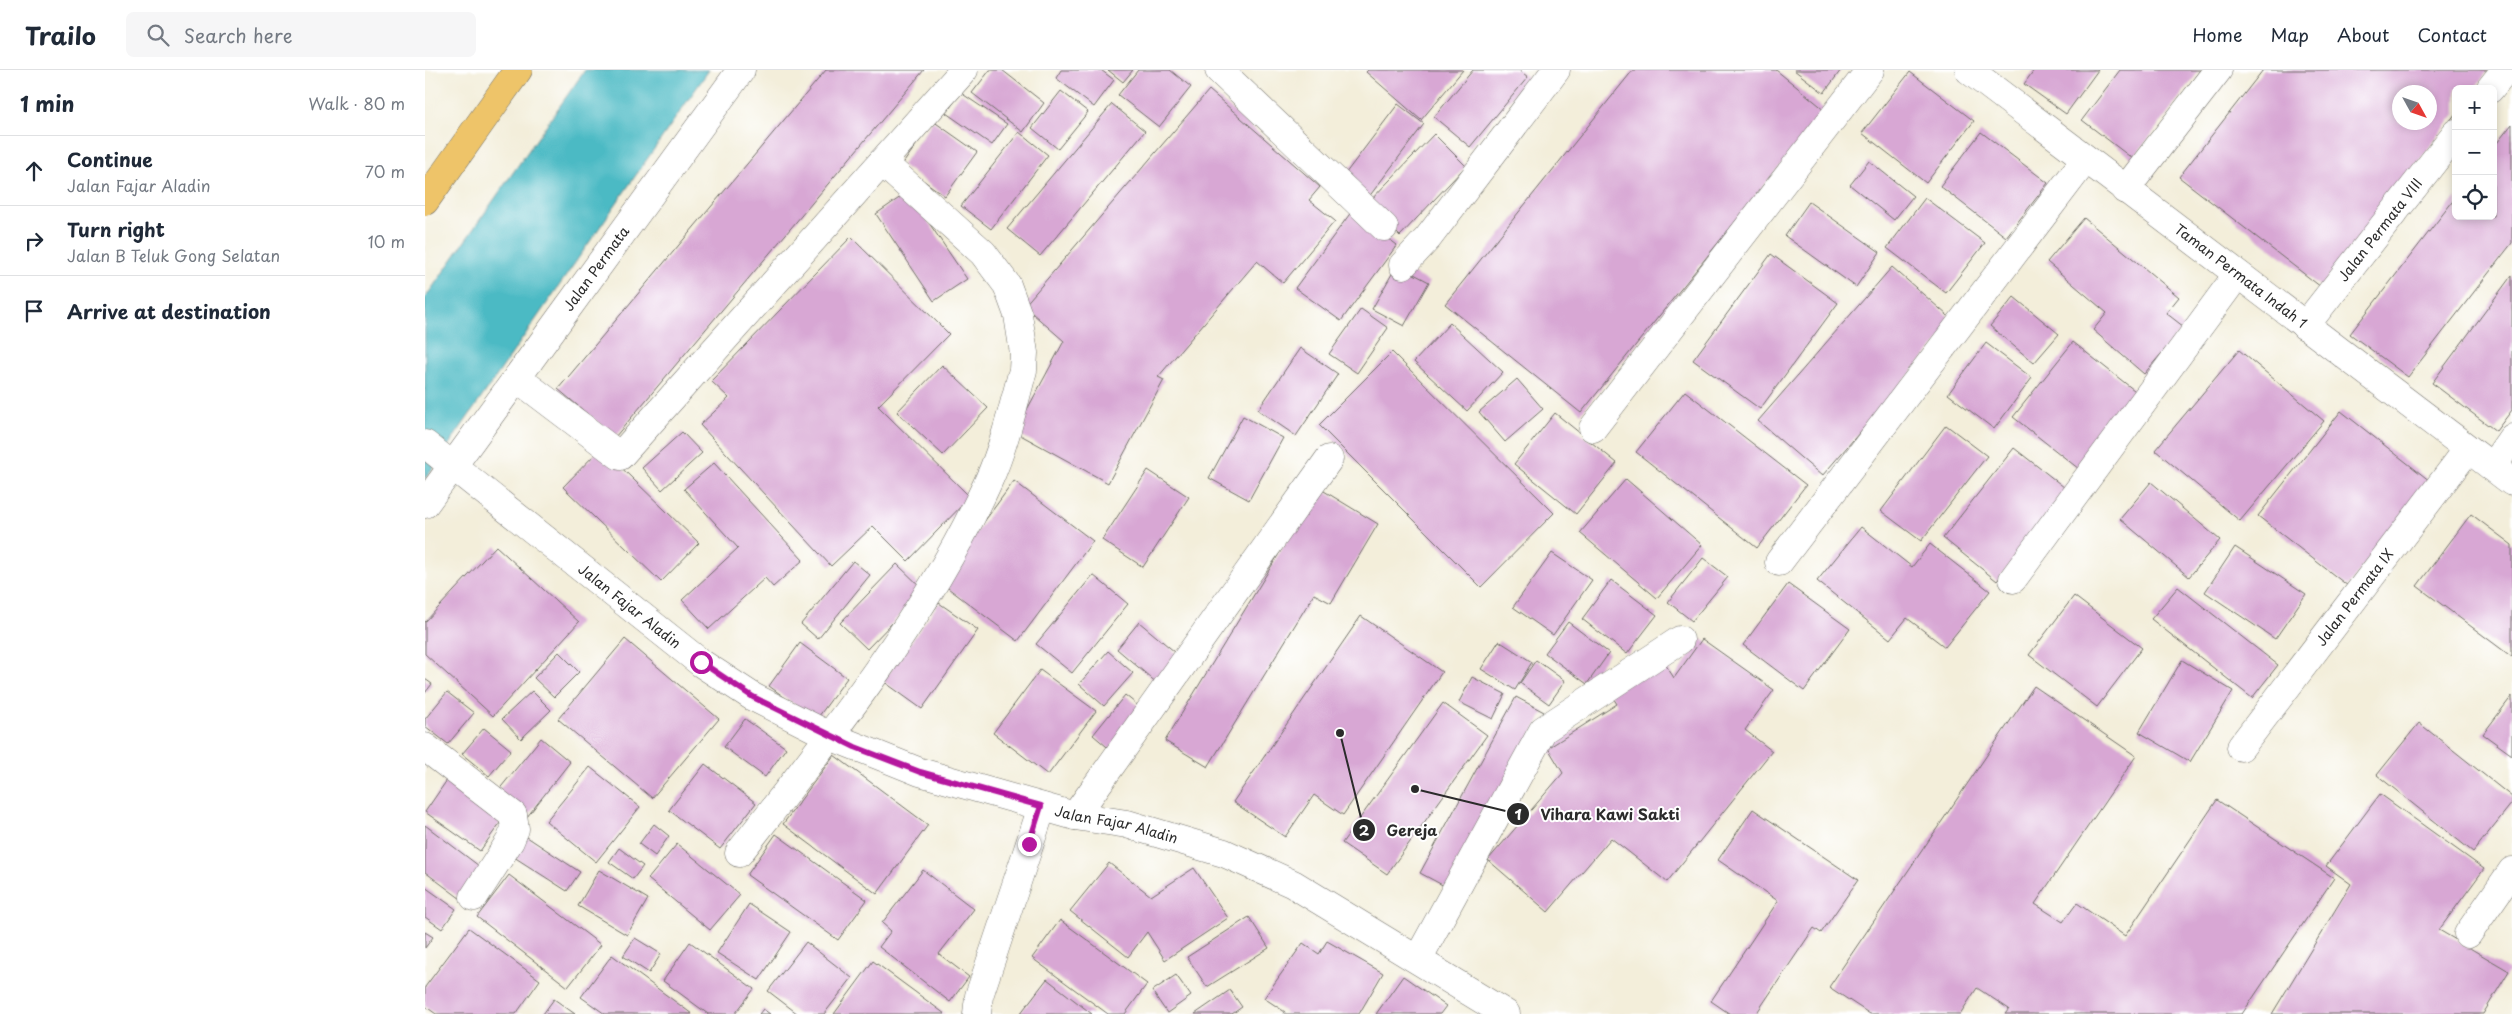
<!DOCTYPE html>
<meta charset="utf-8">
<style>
body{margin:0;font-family:"Playpen Sans",sans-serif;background:#f6f6f7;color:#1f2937}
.controls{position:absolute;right:15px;top:15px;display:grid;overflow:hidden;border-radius:8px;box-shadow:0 2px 8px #0003}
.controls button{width:45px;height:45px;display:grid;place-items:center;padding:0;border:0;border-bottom:1px solid #e0e1e3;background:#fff;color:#1f2937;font:25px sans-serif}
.compass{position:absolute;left:1967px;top:15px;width:45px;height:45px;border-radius:50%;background:#fff;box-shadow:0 2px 8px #0003;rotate:130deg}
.stop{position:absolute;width:15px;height:15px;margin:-11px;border:4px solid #b5179e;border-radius:50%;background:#fff}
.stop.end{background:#b5179e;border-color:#fff;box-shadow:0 1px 5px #0008}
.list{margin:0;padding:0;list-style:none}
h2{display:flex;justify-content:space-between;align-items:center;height:65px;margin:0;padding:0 20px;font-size:21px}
h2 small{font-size:16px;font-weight:400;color:#747a83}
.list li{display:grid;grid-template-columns:32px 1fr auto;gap:15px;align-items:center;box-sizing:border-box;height:70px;padding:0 20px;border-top:1px solid #e0e1e3}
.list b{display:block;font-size:19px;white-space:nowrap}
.list p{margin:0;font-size:16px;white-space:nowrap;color:#747a83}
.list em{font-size:16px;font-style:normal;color:#747a83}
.icon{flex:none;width:28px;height:28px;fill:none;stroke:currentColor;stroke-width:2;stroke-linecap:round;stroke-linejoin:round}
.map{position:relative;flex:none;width:2087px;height:944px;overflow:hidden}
header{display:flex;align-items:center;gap:30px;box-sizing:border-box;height:70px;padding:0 25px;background:#fff;border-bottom:1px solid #e0e1e3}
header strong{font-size:24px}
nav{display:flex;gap:28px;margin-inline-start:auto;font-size:18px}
.search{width:350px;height:45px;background:#f6f6f7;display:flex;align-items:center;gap:12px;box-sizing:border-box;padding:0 18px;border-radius:8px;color:#747a83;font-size:19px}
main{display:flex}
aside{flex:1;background:#fff}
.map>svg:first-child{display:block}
</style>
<header>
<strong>Trailo</strong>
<div class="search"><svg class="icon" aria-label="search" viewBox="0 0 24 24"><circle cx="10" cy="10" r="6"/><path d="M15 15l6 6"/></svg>Search here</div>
<nav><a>Home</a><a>Map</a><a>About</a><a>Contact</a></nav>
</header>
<main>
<aside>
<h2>1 min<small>Walk · 80 m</small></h2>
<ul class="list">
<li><svg class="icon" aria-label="ahead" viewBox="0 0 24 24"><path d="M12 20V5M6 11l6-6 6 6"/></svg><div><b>Continue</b><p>Jalan Fajar Aladin</p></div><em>70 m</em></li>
<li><svg class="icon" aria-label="right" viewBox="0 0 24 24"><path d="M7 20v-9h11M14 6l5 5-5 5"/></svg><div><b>Turn right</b><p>Jalan B Teluk Gong Selatan</p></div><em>10 m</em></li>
<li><svg class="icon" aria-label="arrive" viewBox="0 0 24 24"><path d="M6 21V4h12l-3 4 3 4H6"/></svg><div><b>Arrive at destination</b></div></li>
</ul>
</aside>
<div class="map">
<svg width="2087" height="944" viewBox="0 0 2087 944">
<rect width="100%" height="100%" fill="#fff"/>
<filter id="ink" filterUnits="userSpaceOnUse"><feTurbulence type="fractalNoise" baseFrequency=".02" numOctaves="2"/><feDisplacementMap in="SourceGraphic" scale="10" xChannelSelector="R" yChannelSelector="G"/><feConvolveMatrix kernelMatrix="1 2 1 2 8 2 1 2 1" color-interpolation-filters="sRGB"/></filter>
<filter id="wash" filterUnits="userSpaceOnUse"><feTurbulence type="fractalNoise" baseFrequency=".0096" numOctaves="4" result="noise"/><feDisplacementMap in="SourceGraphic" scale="20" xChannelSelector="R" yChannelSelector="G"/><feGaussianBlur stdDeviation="1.12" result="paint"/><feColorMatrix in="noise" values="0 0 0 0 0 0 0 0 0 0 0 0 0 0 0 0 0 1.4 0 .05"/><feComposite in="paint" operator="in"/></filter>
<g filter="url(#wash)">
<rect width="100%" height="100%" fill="#f3eeda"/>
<polygon fill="#4bbac4" stroke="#3b7278" points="160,0 284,0 0,409 0,228"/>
<g id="blocks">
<g fill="#d8a7d4" fill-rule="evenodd">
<polygon points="401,0 499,0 190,367 133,319"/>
<polygon points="565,0 577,0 619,33 598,62 547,23"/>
<polygon points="636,0 676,0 689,10 669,37 631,8"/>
<polygon points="683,0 708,0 698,12"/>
<polygon points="713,0 745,0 766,17 734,57 693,25"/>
<polygon points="943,0 1038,0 996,50 941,2"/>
<polygon points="1048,0 1094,0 1103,7 1045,77 1009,47"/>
<polygon points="1208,0 1351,0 1400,40 1156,343 1020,234"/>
<polygon points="1369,0 1416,0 1399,23"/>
<polygon points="1609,0 1673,0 1641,44 1599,14"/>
<polygon points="1695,0 1775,0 1708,89 1657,50"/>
<path d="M 1838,0 L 2064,0 L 2049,19 L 2031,19 L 2031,43 L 1896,217 L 1754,107 ZM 1974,22 L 2004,22 L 2004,52 L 1974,52 Z"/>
<polygon points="1485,2 1549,51 1501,113 1437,63"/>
<polygon points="784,20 895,117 884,130 910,151 858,213 832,191 733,307 739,310 683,413 590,362 639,271 599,236"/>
<polygon points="636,21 663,42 633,79 607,58"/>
<polygon points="536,23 582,54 567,75 521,43"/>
<polygon points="687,34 720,61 615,186 582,159"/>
<polygon points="973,34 999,54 940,132 914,112"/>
<polygon points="508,51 552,82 520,126 477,95"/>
<polygon points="2087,54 2087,173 1983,307 1925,264 2031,127 2031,146 2068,146 2068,78"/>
<polygon points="594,62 623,85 566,159 536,136"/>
<polygon points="1556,62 1623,113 1581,167 1515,116"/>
<polygon points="1009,64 1041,96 975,166 942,134"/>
<polygon points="1444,91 1488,126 1469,150 1425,115"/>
<polygon points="483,122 542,209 509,231 451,144"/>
<polygon points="1500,128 1560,173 1521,223 1462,178"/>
<polygon points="1384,132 1455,182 1431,217 1360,166"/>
<polygon points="927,141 972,175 916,251 870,218"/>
<polygon points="1659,148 1754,227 1741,243 1759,257 1719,304 1668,260 1682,243 1622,192"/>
<polygon points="426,167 524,264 453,336 545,427 483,491 448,456 406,496 275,355 304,328 286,311"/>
<polygon points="1346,184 1413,233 1335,339 1268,290"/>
<polygon points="972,195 1004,212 979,256 947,239"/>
<polygon points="1467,197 1530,252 1397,406 1333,351"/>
<polygon points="2087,205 2087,340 2071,361 2007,313"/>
<polygon points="1589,227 1634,264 1609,293 1565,256"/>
<polygon points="936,239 963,258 932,303 904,284"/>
<polygon points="1025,253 1078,302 1042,341 989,292"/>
<polygon points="1648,272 1714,324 1654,399 1588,347"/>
<polygon points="1561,273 1607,308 1569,359 1523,324"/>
<polygon points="875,278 913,304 871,366 833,340"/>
<polygon points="1814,280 1899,351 1815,451 1730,380"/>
<polygon points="967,282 1129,443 1056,517 894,355"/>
<polygon points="517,295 563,338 518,385 472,342"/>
<polygon points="1092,309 1118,339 1080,372 1054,342"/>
<polygon points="1260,321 1381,415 1332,478 1211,382"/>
<polygon points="1916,341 2005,411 1923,516 1833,446"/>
<polygon points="1130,343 1192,393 1151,444 1089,394"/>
<polygon points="818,346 858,368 824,430 784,408"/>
<polygon points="1521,355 1562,386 1496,471 1456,441"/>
<polygon points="257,362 277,383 237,420 217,398"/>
<polygon points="176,378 274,473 236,512 138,417"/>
<polygon points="1589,378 1644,421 1572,511 1518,468"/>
<polygon points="289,393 378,490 348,517 340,508 284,559 257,530 313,478 259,419"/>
<polygon points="723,400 764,427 718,497 677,470"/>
<polygon points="1201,409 1277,475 1232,528 1155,463"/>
<polygon points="589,411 668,471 593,571 515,512"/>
<polygon points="1726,412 1795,470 1764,507 1695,449"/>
<polygon points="894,418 953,454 906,533 889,524 783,697 740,671"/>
<polygon points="2046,444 2087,475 2087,587 1992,516"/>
<polygon points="1436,457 1487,497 1505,474 1565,521 1520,577 1482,548 1465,569 1392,511"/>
<polygon points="71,476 154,552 68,646 0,584 0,552"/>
<polygon points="1810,477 1881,524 1850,569 1780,522"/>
<polygon points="1127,483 1167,510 1128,565 1088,537"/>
<polygon points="1278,488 1303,507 1267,551 1243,532"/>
<polygon points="428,491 445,505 393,569 376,554"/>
<polygon points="472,494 499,520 442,579 415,553"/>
<polygon points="668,505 703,534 647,603 611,574"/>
<polygon points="1186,510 1232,545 1202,584 1157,549"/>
<polygon points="1363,514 1425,559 1379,621 1318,575"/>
<polygon points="1753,517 1853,595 1827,628 1726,549"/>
<polygon points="1649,526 1717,578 1672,637 1604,585"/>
<polygon points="514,533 553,560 497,639 458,611"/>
<polygon points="936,546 1017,602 918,745 889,725 860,767 808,732"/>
<polygon points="714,552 756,587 733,614 692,579"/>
<polygon points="1143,552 1184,583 1162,614 1120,583"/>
<polygon points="200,569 294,649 227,728 133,649"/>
<polygon points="1277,569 1349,620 1320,660 1347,681 1242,812 1186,768 1123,842 1063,790 1138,703 1123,678 1192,634 1185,623 1237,589 1249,608"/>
<polygon points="1074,571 1107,592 1090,620 1056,599"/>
<polygon points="375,573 422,608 391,650 344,616"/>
<polygon points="683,581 708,603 679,636 654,614"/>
<polygon points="134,582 154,602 129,627 109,608"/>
<polygon points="1111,590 1140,611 1124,634 1095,613"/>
<polygon points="1757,590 1808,621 1765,692 1714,662"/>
<polygon points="615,600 671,641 623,705 568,663"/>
<polygon points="1047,607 1080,624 1068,649 1034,632"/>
<polygon points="0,609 7,614 0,623"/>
<polygon points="1609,616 1711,686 1610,834 1638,852 1652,833 1700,866 1792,730 1909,808 1817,944 1580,944 1584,939 1552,918 1535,944 1445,944 1404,917"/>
<polygon points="107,621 126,640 96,669 77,649"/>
<polygon points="22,622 49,643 23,674 0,656 0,649"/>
<polygon points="700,625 721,642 688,682 668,665"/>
<polygon points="2087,626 2087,685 2058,664"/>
<polygon points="1091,627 1119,642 1023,818 995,803"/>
<polygon points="1018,633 1062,665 962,804 917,773"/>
<polygon points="320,649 361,678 340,707 299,677"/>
<polygon points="1994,653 2087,727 2087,733 2048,782 1952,705"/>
<polygon points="59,658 86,680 64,706 37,684"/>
<polygon points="116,668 145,692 102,747 72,722"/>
<polygon points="409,685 503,755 452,824 358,754"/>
<polygon points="280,694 331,733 295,779 244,740"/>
<polygon points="165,697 215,737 171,792 121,751"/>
<polygon points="22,710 78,749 55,781 0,742"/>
<polygon points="1955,724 2059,799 2014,860 2084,901 2058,944 1847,944 1926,814 1901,796"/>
<polygon points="1328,739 1433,810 1396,863 1389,858 1331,944 1305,944 1286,931 1353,831 1293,790"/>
<polygon points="229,754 244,766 230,786 214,774"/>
<polygon points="0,755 58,799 36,829 0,802"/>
<polygon points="351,764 442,830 413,870 322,805"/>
<polygon points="102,767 155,802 142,821 89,787"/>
<polygon points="252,774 315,825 285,860 223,809"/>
<polygon points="194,778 218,796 208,809 184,792"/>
<polygon points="684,793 726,826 769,798 803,848 740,890 722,862 703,887 645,841"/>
<polygon points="174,800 223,829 202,865 153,836"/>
<polygon points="498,800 549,839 514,884 544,907 525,932 454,877 466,861 457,853"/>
<polygon points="84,805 176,875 143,917 52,847"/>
<polygon points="0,817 31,839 17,859 0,847"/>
<polygon points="324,834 366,862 334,910 292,883"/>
<polygon points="824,847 844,878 782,917 762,887"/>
<polygon points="635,850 722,914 700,944 683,944 607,888"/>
<polygon points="44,858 115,910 91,944 11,944 0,936 0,917"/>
<polygon points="0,862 8,867 0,878"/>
<polygon points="210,868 236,884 224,903 198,886"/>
<polygon points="902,871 958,903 934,944 859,944 860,942 839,928 878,873 894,884"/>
<polygon points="265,872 329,919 310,944 283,944 238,911"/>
<polygon points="381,872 427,908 399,944 373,944 343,921"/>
<polygon points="187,885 267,944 180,944 156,927"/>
<polygon points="448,891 520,944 409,944"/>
<polygon points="751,905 766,926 742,943 727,921"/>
<polygon points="978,906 1021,936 1015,944 951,944"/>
<polygon points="622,909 667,944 595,944"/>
<polygon points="805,920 817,937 807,944 770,944"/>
<polygon points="129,929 150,944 118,944"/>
<polygon points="338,939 345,944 334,944"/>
</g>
</g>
</g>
<g filter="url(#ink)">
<use href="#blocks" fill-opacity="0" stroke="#716f68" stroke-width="1"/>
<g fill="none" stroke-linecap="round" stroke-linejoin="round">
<defs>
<g id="minor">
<polyline points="794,0 959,157"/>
<path id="s1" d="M 1544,0 L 2087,412"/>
<polyline points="2065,19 2080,0"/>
<polyline points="1700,120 1793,0"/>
<polyline points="978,195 1003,168 1131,0"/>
<path id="s2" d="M 1880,256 L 2031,63"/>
<polyline points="92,308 195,386 539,0"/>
<polyline points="1168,358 1445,0"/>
<path id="s3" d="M 0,374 L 276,593 L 328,627 L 405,666 L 495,702 L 650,746 L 702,754 L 799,783 L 868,814 L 1081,944"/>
<polyline points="2067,397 2087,368"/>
<path id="s4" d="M 0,434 L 316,0"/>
<polyline points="1354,492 1660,90"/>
<polyline points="1588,509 1812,205"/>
<polyline points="0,677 88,745 90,759 85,771 49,827"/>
<path id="s5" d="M 1816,677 L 2043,379"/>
<polyline points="650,746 904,389"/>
<path d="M 314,783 C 404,668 502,546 563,412 C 579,377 588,337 598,300 L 599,283 L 593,245 L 582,215 L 558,183 L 457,92"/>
<polyline points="2043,864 2087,801"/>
<polyline points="993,889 1118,660 1255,570"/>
<polyline points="552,944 554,926 617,737"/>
</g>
<polyline id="major" points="0,131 93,0"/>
</defs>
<use href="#minor" stroke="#716f68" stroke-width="29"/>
<use href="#major" stroke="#716f68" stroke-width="29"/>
<use href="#minor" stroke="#fff" stroke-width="28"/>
<use href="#major" stroke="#eec469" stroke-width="28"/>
</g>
</g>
<g fill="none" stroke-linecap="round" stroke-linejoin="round" filter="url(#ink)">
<polyline stroke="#b5179e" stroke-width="6" points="276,592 328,627 430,677 495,702 616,736 604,774"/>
</g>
<g text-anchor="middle" stroke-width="4" stroke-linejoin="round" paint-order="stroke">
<g font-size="14" fill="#2b2b2b" stroke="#fff">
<text dy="5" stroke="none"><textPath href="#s2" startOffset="122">Jalan Permata VIII</textPath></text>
<text dy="5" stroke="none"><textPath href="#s4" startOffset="291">Jalan Permata</textPath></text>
<text dy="5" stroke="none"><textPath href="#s1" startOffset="341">Taman Permata Indah 1</textPath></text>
<text dy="5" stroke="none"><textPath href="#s5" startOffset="188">Jalan Permata IX</textPath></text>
<text dy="5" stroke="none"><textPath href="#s3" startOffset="261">Jalan Fajar Aladin</textPath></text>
<text dy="5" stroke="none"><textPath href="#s3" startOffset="801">Jalan Fajar Aladin</textPath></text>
</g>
</g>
<path fill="none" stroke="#2b2b2b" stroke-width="2" d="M990 719L1093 744M915 663L939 760"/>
<g fill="#2b2b2b" stroke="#fff" stroke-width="2">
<circle cx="990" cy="719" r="5"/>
<circle cx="915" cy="663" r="5"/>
<circle cx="1093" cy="744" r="12"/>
<circle cx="939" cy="760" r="12"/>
</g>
<g font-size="15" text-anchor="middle" font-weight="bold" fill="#fff">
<text x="1093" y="750">1</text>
<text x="939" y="766">2</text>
</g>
<g font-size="15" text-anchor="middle" font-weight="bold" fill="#2b2b2b" stroke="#fff" stroke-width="4" stroke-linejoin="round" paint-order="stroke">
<text x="1185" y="750">Vihara Kawi Sakti</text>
<text x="987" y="766">Gereja</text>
</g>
</svg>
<div class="controls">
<button>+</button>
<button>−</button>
<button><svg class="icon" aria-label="locate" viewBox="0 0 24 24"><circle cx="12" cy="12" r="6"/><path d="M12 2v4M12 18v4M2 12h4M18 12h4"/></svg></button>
</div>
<svg class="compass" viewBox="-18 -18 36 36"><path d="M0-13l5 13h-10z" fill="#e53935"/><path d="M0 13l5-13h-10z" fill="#747a83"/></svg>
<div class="stop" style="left:276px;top:592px"></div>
<div class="stop end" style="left:604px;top:774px"></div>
</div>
</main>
